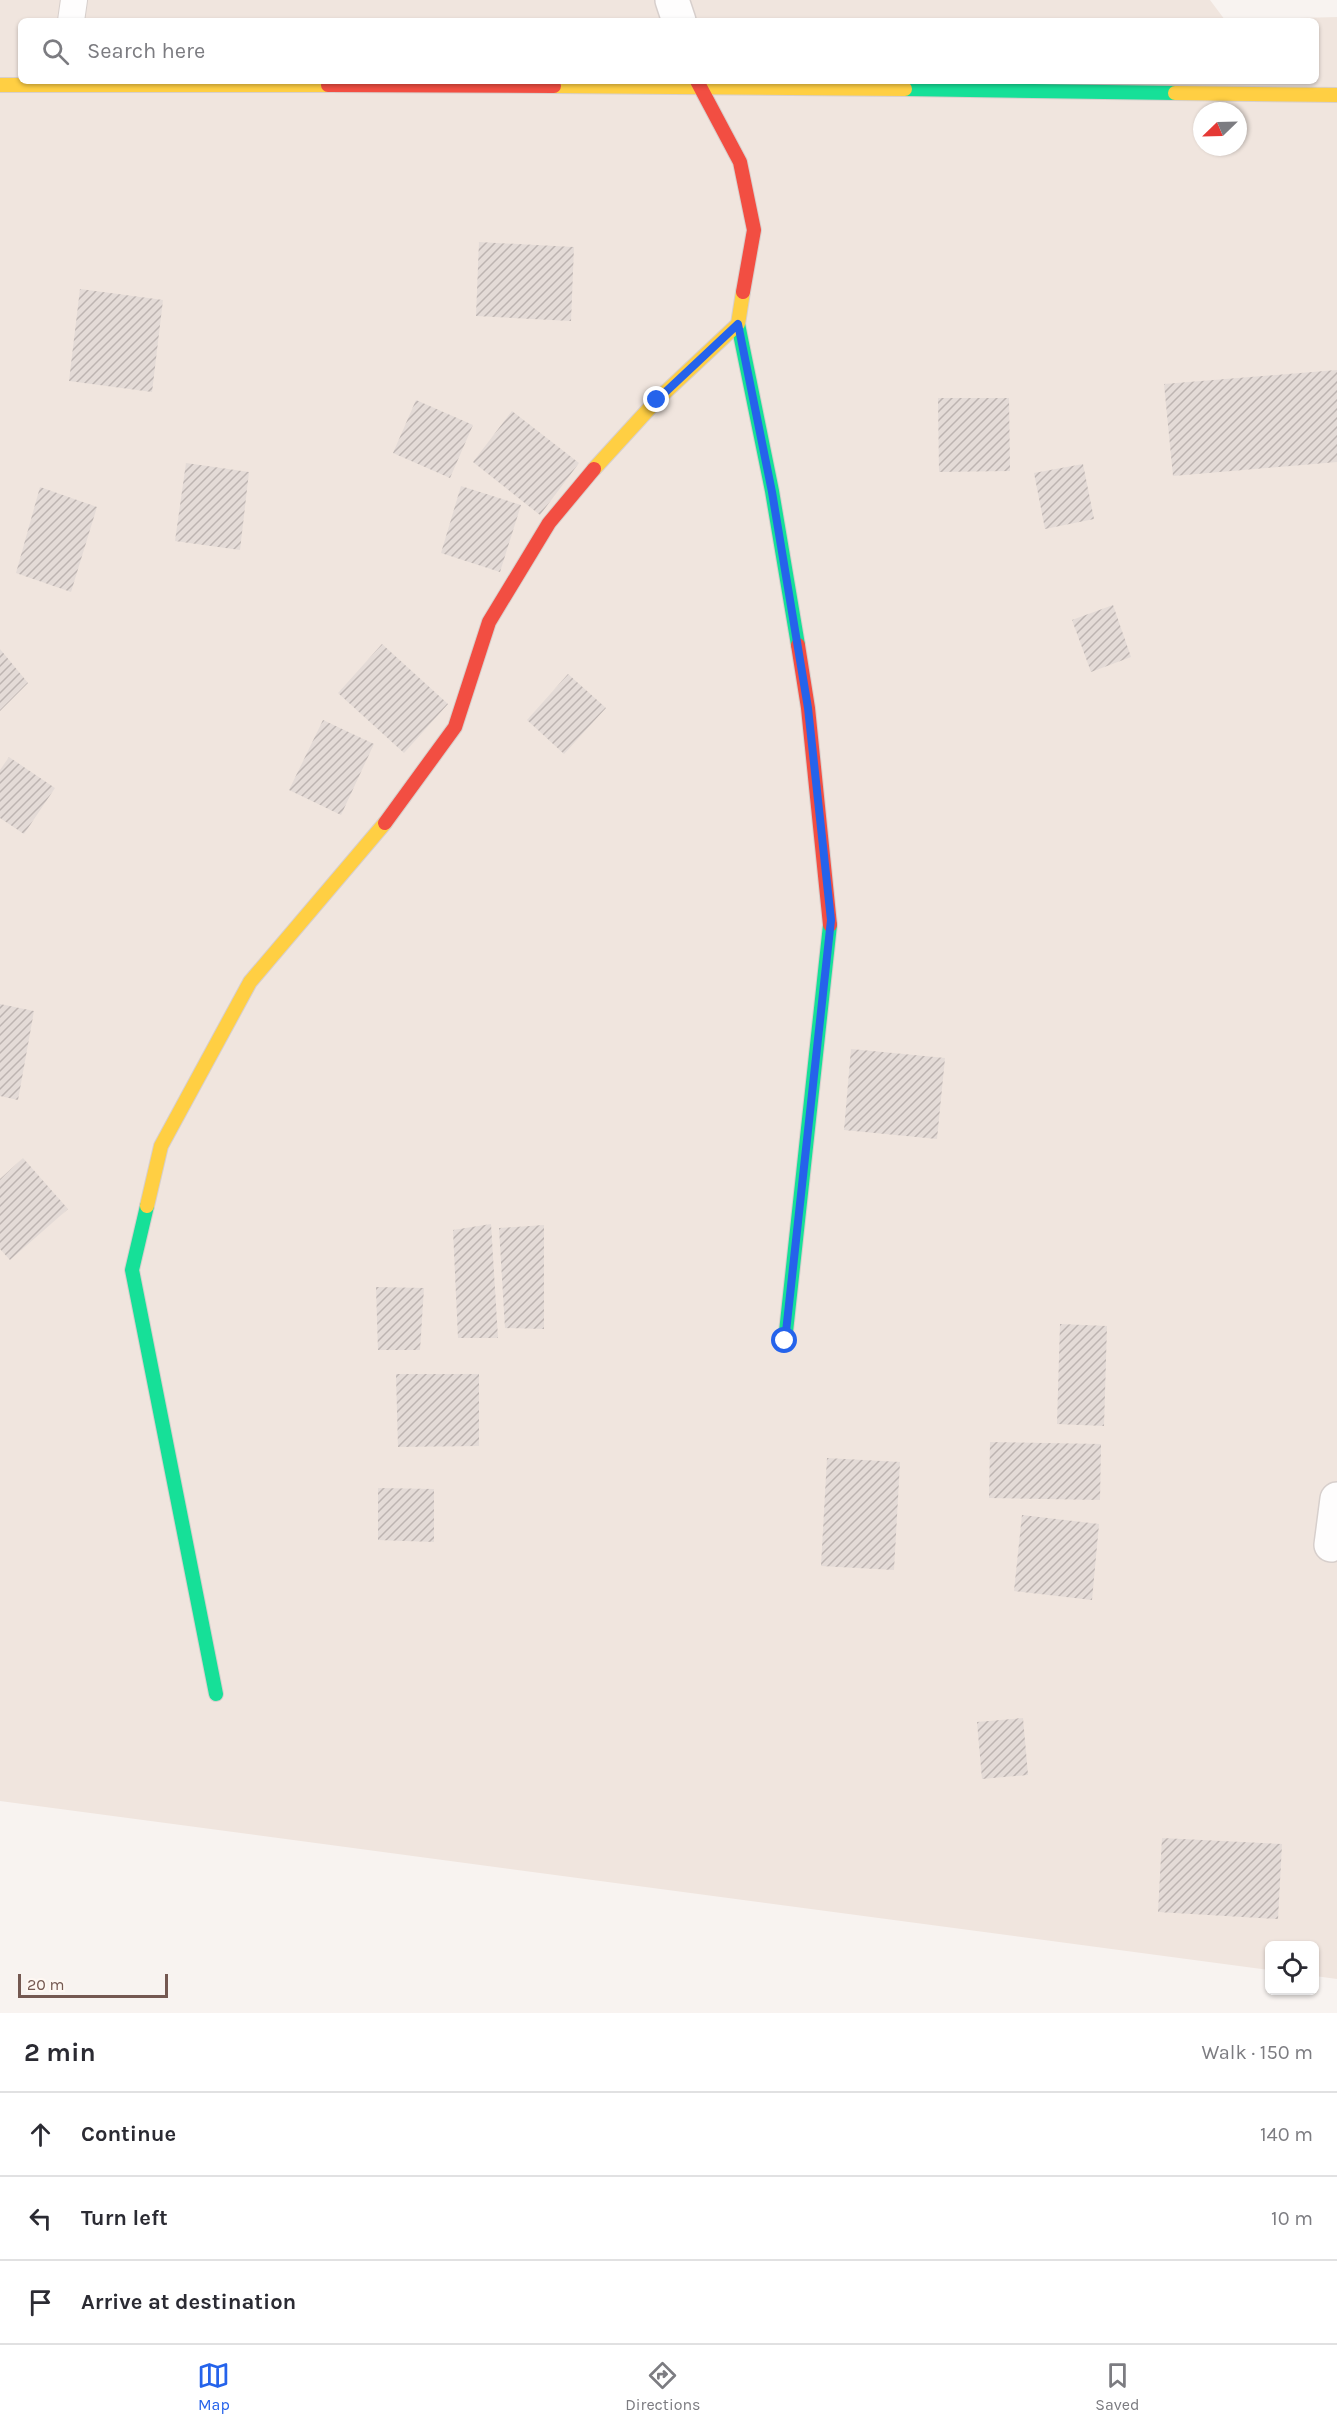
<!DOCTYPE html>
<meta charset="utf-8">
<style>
body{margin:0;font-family:Karla,sans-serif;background:#f2f2f3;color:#2b2b33}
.controls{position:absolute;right:18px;bottom:18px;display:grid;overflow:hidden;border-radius:9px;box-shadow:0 2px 4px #0004}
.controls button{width:54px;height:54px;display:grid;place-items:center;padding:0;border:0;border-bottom:2px solid #e1e1e2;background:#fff;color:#2b2b33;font:30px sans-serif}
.compass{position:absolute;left:1193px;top:102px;width:54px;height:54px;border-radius:50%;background:#fff;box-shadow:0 2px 4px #0004;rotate:247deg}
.scale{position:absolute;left:18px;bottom:15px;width:150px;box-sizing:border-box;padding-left:6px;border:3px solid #745851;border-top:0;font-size:16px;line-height:21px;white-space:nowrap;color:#745851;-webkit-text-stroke:4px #fef7f2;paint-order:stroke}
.stop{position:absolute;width:18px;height:18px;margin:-14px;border:4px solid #2563eb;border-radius:50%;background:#fff}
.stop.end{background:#2563eb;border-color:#fff;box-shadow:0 2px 6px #0008}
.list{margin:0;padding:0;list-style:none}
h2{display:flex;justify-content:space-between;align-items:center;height:78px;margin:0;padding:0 24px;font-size:26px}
h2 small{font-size:20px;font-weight:400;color:#7c7c81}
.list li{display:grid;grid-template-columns:39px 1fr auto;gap:18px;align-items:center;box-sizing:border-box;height:84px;padding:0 24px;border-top:2px solid #e1e1e2}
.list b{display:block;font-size:22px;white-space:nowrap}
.list em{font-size:20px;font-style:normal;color:#7c7c81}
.icon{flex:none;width:33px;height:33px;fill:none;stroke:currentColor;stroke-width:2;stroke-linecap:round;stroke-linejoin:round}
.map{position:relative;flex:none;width:1337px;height:2013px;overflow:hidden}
.search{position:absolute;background:#fff;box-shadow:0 2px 4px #0004;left:18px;right:18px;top:18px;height:66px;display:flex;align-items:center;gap:15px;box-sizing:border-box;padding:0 21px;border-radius:9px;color:#7c7c81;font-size:22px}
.sheet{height:330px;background:#fff}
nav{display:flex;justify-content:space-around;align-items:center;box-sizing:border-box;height:84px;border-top:2px solid #e1e1e2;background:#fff;font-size:16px;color:#7c7c81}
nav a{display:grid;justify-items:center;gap:3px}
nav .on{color:#2563eb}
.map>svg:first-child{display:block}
</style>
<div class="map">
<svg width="1337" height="2013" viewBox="0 0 1337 2013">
<defs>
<pattern id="building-hatch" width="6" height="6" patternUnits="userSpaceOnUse" patternTransform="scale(1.5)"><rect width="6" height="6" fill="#e4dbd7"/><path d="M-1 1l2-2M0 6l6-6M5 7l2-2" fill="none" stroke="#bdb4b1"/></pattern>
</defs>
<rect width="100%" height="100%" fill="#f8f3f0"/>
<path fill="#f0e5de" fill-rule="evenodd" d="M 0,0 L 1210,0 L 1225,20 L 1337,17 L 1337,1979 L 1315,1976 L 1314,1946 L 1270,1946 L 1269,1970 L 0,1801 ZM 21,21 L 1316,21 L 1316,81 L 21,81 ZM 1202,111 L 1238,111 L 1238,147 L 1202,147 Z"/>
<g fill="url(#building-hatch)">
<polygon points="479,242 574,247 571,321 476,316"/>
<polygon points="80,289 163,300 152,392 69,381"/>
<polygon points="1337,370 1337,462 1173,476 1164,384"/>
<polygon points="938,398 1009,398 1010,471 939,472"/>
<polygon points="416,400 473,425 450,478 393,453"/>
<polygon points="512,411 579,463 540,515 473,462"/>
<polygon points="186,463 249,472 240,550 175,541"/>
<polygon points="1083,464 1094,519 1045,529 1034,473"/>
<polygon points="461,486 521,505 500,572 441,553"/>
<polygon points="40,487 97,507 71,592 16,573"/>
<polygon points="1113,605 1131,657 1091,672 1072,620"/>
<polygon points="382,644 448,704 404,753 338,693"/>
<polygon points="0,649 28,683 0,711"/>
<polygon points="568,674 606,708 564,754 527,720"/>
<polygon points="323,720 374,744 341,815 289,790"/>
<polygon points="9,757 55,788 24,834 0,818 0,770"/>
<polygon points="0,1004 34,1011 18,1100 0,1096"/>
<polygon points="851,1049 945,1058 937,1139 844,1130"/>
<polygon points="23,1158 68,1209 10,1260 0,1249 0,1179"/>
<polygon points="491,1224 498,1338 458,1338 453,1230"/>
<polygon points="544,1225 544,1329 505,1328 499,1228"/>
<polygon points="376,1287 424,1288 420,1350 378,1350"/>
<polygon points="1060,1324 1107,1326 1104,1426 1057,1424"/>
<polygon points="396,1374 479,1374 479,1446 398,1447"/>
<polygon points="990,1442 1101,1444 1100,1500 989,1498"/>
<polygon points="827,1458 900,1462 894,1570 821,1566"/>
<polygon points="378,1488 434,1489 434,1542 378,1540"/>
<polygon points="1022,1515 1099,1524 1092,1600 1014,1591"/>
<polygon points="1023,1718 1028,1775 982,1779 977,1722"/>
<polygon points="1162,1838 1282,1844 1278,1919 1158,1912"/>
</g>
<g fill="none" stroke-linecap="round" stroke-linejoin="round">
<defs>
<polyline id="lane" points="71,21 74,0"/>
<g id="street">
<polyline points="672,0 679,21"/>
<polyline points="1331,1545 1337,1499"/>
</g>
<g id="fast">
<polyline points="905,89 1175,93"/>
<polyline points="738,324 772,491 798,645"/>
<polyline points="147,1206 132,1270 216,1694"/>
<polyline points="785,1341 830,925"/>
</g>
<g id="slow">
<polyline points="0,85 328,85"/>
<polyline points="554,86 905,89"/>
<polyline points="1175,93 1337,95"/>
<polyline points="594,469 657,400 738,324 743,292"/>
<polyline points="147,1206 161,1146 250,982 385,823"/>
</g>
<g id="jam">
<polyline points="697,81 740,162 754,230 743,292"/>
<polyline points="328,85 554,86"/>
<polyline points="798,645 808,708 830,925"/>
<polyline points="385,823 455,727 489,622 549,523 594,469"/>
</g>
</defs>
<use href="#lane" stroke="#d7cfcc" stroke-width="28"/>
<use href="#street" stroke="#d7cfcc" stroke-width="36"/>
<use href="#fast" stroke="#d7cfcc" stroke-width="16"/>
<use href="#slow" stroke="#d7cfcc" stroke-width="16"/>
<use href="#jam" stroke="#d7cfcc" stroke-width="16"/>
<use href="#lane" stroke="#fefdfd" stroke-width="26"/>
<use href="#street" stroke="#fefdfd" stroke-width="33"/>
<use href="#fast" stroke="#16e098" stroke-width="14"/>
<use href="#slow" stroke="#ffcf43" stroke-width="14"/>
<use href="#jam" stroke="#f24e42" stroke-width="14"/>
</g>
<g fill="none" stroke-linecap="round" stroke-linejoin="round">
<polyline stroke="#2563eb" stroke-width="8" points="657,400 738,324 772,492 808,708 831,920 785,1341"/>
</g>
</svg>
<div class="controls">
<button><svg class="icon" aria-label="locate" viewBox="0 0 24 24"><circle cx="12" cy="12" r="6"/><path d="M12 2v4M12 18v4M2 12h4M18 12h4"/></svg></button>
</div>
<svg class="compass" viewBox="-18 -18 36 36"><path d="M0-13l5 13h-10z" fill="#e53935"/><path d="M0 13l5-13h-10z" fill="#7c7c81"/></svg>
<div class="scale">20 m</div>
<div class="stop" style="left:785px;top:1341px"></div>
<div class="stop end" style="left:657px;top:400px"></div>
<div class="search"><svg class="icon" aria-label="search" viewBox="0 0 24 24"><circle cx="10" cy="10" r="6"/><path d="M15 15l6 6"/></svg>Search here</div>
</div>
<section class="sheet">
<h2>2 min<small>Walk · 150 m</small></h2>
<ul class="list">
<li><svg class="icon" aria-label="ahead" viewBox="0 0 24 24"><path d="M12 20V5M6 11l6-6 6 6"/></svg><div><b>Continue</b></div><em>140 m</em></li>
<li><svg class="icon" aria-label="left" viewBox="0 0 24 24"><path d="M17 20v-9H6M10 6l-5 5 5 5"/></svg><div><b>Turn left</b></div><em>10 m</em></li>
<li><svg class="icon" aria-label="arrive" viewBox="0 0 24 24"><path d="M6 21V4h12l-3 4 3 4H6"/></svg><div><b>Arrive at destination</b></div></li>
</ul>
</section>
<nav>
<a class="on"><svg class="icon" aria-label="map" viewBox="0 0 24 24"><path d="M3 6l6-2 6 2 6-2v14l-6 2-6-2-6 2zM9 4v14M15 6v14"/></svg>Map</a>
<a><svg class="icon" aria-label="directions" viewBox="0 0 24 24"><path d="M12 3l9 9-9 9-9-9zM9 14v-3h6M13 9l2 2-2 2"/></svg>Directions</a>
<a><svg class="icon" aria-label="saved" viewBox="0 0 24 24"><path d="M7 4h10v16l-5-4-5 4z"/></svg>Saved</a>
</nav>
